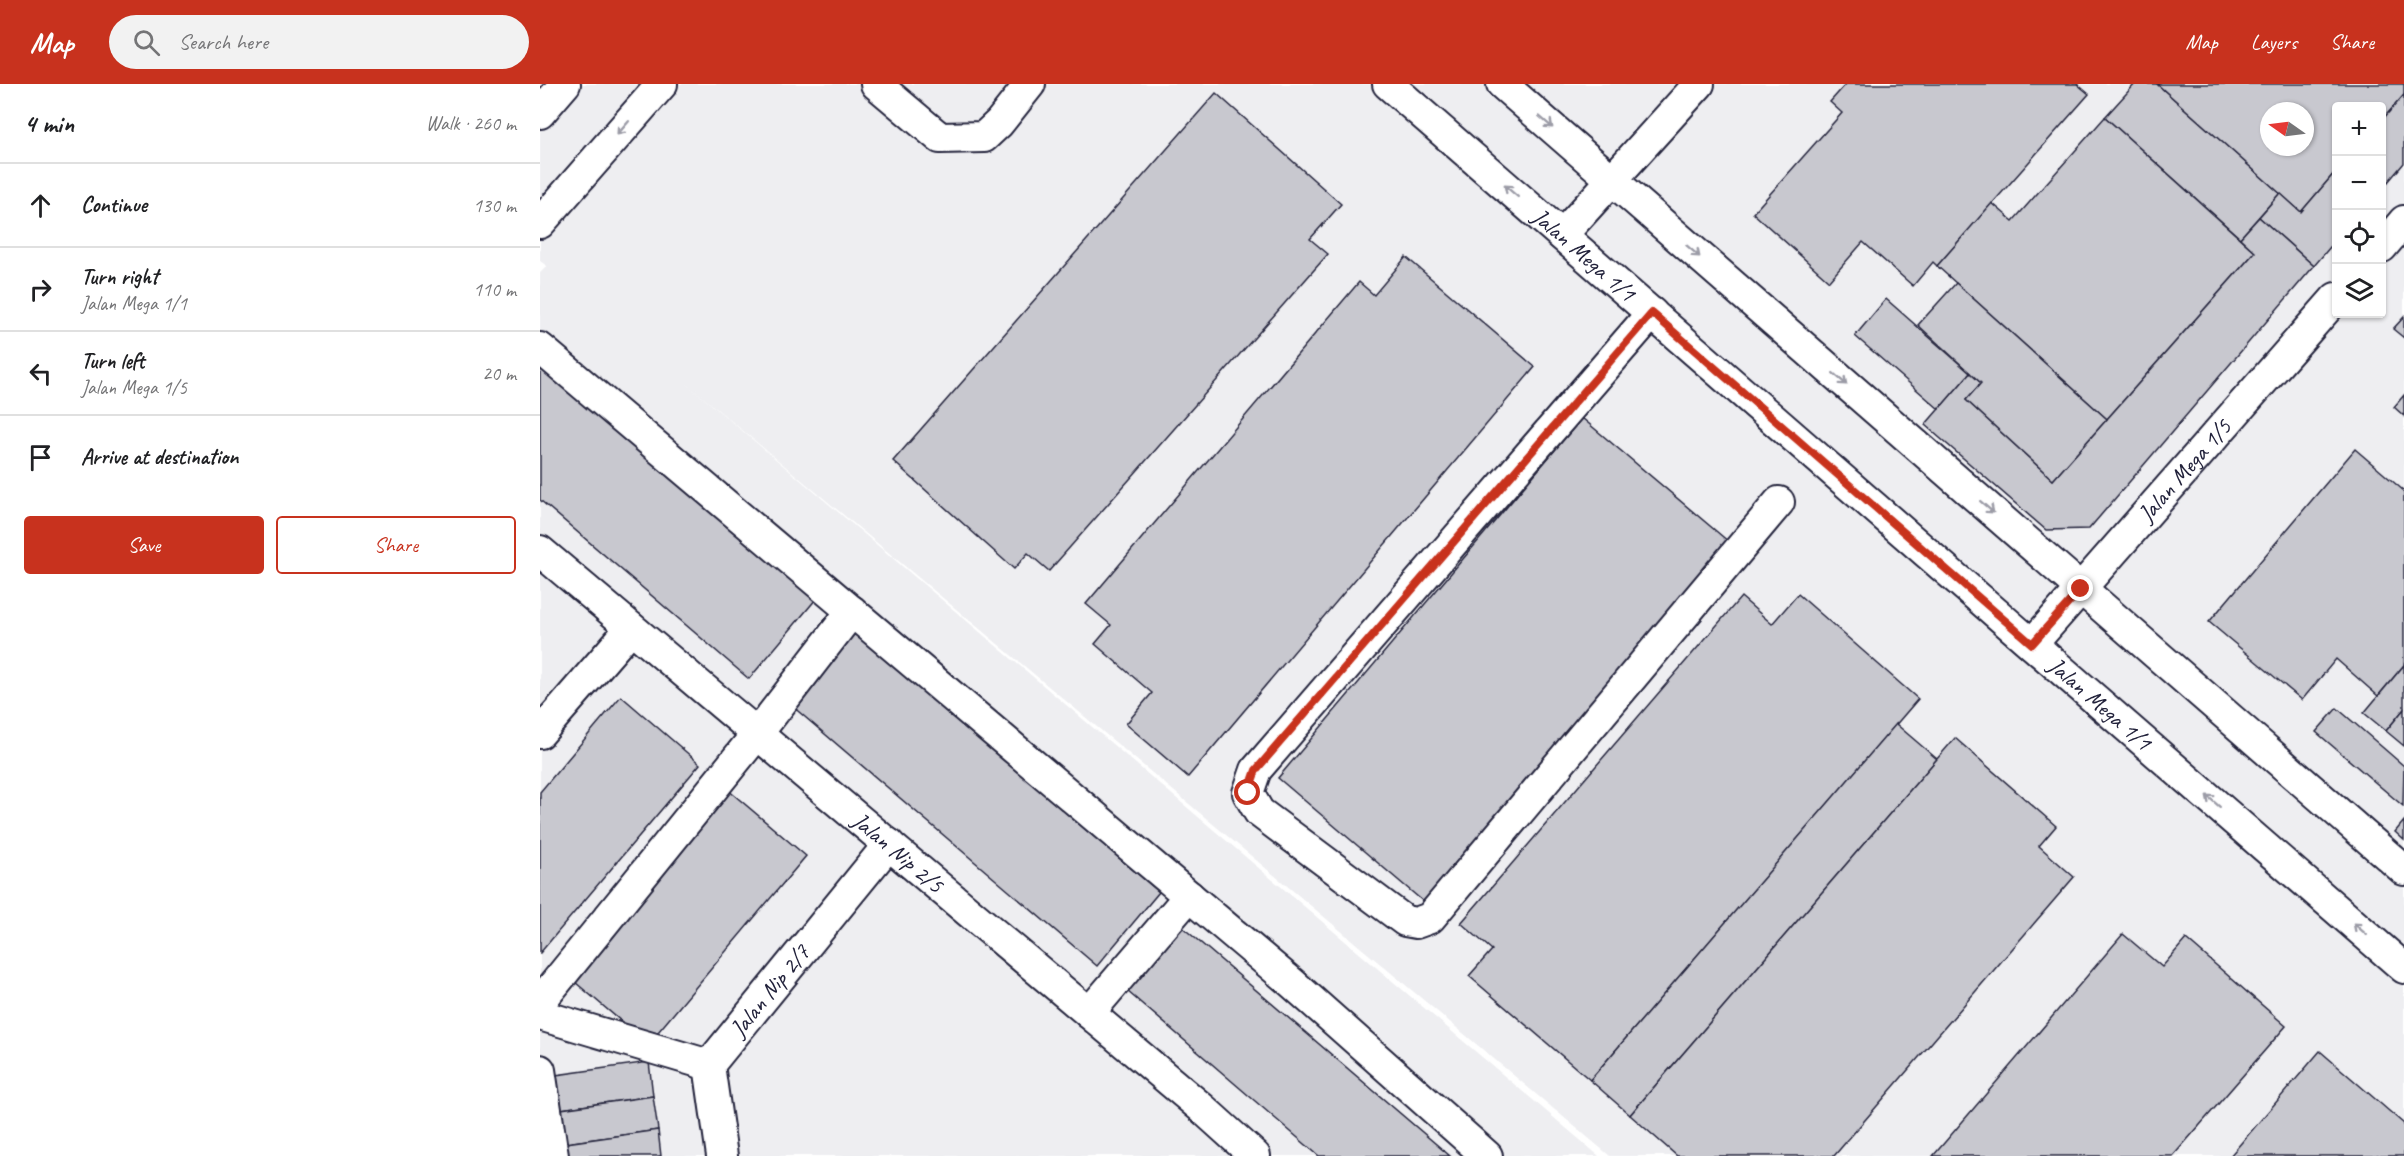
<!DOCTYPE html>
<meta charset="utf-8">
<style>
body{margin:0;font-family:Caveat,sans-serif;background:#f2f2f2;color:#202124}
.controls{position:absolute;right:18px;top:18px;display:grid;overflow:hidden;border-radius:6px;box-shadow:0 2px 4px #0004}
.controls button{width:54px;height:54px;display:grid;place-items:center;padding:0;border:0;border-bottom:2px solid #e0e0e0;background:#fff;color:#202124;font:30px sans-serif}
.compass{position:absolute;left:1720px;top:18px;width:54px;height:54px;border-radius:50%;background:#fff;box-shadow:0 2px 4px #0004;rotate:284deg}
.stop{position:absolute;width:18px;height:18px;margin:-14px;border:4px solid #c8321e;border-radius:50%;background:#fff}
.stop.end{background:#c8321e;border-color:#fff;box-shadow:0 2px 6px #0008}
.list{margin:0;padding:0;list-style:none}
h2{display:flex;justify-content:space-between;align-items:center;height:78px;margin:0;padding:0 24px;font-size:26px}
h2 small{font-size:20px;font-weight:400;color:#757577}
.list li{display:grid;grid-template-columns:39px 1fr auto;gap:18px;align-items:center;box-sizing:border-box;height:84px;padding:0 24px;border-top:2px solid #e0e0e0}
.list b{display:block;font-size:22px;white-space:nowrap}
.list p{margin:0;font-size:20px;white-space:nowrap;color:#757577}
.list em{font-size:20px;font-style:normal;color:#757577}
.actions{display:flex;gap:12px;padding:18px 24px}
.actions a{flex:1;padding:14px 0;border:2px solid #c8321e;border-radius:6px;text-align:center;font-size:21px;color:#c8321e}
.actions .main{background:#c8321e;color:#fff}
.icon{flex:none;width:33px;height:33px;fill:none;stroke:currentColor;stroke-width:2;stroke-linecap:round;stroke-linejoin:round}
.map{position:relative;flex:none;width:1864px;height:1072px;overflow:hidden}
header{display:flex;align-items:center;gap:36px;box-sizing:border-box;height:84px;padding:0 30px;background:#c8321e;color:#fff}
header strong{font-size:28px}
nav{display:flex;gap:33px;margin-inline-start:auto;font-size:21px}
.search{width:420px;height:54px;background:#f2f2f2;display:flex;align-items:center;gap:15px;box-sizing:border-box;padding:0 21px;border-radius:33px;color:#757577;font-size:22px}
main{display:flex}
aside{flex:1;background:#fff}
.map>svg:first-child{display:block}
</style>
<header>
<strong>Map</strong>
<div class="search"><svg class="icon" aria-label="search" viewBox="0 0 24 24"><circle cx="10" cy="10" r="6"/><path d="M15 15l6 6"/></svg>Search here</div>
<nav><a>Map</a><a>Layers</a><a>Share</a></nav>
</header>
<main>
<aside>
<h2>4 min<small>Walk · 260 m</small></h2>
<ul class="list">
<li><svg class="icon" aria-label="ahead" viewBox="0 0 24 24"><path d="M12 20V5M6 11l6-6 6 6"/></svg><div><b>Continue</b></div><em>130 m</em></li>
<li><svg class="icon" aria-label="right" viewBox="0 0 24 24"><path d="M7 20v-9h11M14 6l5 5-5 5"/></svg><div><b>Turn right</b><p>Jalan Mega 1/1</p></div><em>110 m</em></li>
<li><svg class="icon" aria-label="left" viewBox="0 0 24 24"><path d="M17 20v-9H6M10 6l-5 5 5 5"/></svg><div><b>Turn left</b><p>Jalan Mega 1/5</p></div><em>20 m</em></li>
<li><svg class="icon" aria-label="arrive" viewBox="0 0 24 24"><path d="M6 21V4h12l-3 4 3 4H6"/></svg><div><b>Arrive at destination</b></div></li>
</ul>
<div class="actions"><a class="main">Save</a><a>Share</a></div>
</aside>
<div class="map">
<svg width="1864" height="1072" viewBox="0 0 1864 1072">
<rect width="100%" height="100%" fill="#fff"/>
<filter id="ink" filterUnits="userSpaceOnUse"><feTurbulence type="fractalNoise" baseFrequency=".0167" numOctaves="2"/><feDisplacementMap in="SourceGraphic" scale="12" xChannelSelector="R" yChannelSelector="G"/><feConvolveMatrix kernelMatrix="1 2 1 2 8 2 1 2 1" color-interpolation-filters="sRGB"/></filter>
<g filter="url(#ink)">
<path fill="#eeeef1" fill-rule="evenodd" d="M 0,0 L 1864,0 L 1864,1072 L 1070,1072 L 141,295 L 1059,1072 L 0,1072 L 0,189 L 7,182 L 0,177 ZM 1796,22 L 1842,22 L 1842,230 L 1796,230 ZM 1729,27 L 1765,27 L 1765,63 L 1729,63 Z"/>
<g fill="#c8c8cf" stroke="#22223b" stroke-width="1.5" fill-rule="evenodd">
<polygon points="1306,0 1537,0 1549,10 1397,182 1393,178 1373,202 1323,158 1289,197 1213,129 1302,29 1290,18"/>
<polygon points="1595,0 1617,0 1740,109 1700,154 1565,33"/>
<path d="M 1617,0 L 1864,0 L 1864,11 L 1842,36 L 1842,22 L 1796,22 L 1796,87 L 1761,128 ZM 1729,27 L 1765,27 L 1765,63 L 1729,63 Z"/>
<polygon points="676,9 801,120 770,155 788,170 509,487 488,469 474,485 353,377"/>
<polygon points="1864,11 1864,79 1842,105 1842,36"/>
<polygon points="1565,33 1715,168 1567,335 1397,182 1452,119 1473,137"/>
<polygon points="1796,87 1796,156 1774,182 1719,133 1740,109 1761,128"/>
<polygon points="1719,133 1774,182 1549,445 1506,446 1385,341 1430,289 1441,299 1426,316 1513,396 1715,168 1700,154"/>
<polygon points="866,173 995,283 648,693 586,640 612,609 555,560 571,541 546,520 819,198 834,211"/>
<polygon points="1416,199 1567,335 1513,396 1426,316 1441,299 1378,241"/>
<polygon points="1346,215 1430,289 1399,325 1315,252"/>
<polygon points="1864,233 1864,254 1853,245"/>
<polygon points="0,279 276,515 209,595 0,416"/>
<polygon points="1864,311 1864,332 1854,323"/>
<polygon points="1042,334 1189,458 885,819 738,694"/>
<polygon points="1815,365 1864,407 1864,581 1838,612 1796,575 1762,616 1669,538"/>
<polygon points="1258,510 1378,615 1050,996 929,892 952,866 921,839 1201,513 1232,540"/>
<polygon points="307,543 619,808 557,882 245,616"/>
<polygon points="1864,581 1864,625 1846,647 1824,629"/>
<polygon points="81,612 160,680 0,869 0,708"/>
<polygon points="1797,624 1864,682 1863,722 1776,648"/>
<polygon points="1864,625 1864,662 1846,647"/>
<polygon points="1356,640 1397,675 1090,1031 1050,996"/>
<polygon points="1415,654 1516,742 1499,762 1534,793 1294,1072 1137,1072 1090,1031"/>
<polygon points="187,705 266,772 108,960 29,893"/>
<polygon points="1864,737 1864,756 1855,748"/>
<polygon points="634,836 910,1072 779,1072 580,901"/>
<polygon points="1583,850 1622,883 1646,855 1746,942 1633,1072 1393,1072"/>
<polygon points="1780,967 1864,1040 1864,1072 1690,1072"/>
<polygon points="109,978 113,1012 21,1025 16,991"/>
<polygon points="113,1012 118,1046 26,1059 21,1025"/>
<polygon points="118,1046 121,1072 27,1072 26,1059"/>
</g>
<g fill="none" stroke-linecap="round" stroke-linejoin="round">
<defs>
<g id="minor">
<polyline points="336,0 400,54 444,53 459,39 490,0"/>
<path id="s1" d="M 848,0 L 1864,884"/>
<polyline points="962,0 1864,786"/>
<polyline points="0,29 25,0"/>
<polyline points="0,139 122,0"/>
<polyline points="1022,151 1159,0"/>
<polyline points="1842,163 1864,137"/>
<polyline points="1112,229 716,686 708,709 719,728 865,837 876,839 890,834 1239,418"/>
<polyline points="0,264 752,899 947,1072"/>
<path id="s2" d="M 0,467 L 663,1025 L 715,1072"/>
<path id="s3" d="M 1492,560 L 1796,214"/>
<polyline points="0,649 91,544"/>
<polyline points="0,918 217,650 312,527"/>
<polyline points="549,929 649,812"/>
<polyline points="0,931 169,981"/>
<polyline points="0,986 13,1072"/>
<path id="s4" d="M 182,1072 L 169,981 L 349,760"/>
</g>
</defs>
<use href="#minor" stroke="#22223b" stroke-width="34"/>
<use href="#minor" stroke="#fff" stroke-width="30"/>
</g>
<defs><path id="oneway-shaft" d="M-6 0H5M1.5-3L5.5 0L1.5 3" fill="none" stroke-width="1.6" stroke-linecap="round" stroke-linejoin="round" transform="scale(1.5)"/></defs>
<g stroke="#9c9ca7">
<use href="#oneway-shaft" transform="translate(1006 38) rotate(41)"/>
<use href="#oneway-shaft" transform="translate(83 44) rotate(131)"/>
<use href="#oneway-shaft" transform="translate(971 107) rotate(-139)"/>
<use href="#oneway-shaft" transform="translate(1153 167) rotate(41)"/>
<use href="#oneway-shaft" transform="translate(1300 295) rotate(41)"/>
<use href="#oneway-shaft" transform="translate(1447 423) rotate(41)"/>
<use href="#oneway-shaft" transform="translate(1673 717) rotate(-139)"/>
<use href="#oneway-shaft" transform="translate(1820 845) rotate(-139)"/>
</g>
</g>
<g fill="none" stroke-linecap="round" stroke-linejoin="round" filter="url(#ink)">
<polyline stroke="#c8321e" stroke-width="8" points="708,709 716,686 1112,229 1492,560 1541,505"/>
</g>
<g text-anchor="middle" stroke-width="5" stroke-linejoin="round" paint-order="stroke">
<g font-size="24" fill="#22223b" stroke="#fff">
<text dy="8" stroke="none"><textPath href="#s1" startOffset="260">Jalan Mega 1/1</textPath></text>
<text dy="8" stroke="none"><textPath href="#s3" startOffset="231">Jalan Mega 1/5</textPath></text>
<text dy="8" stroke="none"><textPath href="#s1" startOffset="944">Jalan Mega 1/1</textPath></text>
<text dy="8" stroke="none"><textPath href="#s2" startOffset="468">Jalan Nip 2/5</textPath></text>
<text dy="8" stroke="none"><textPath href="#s4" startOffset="188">Jalan Nip 2/7</textPath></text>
</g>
</g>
</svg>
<div class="controls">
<button>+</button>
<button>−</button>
<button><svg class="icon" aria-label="locate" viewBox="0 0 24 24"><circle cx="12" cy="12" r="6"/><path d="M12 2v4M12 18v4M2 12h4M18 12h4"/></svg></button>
<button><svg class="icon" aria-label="layers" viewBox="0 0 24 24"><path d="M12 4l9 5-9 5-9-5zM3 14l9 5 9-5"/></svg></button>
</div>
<svg class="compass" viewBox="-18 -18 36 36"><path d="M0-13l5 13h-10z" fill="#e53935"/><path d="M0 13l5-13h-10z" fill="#757577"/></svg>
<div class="stop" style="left:708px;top:709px"></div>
<div class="stop end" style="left:1541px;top:505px"></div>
</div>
</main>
